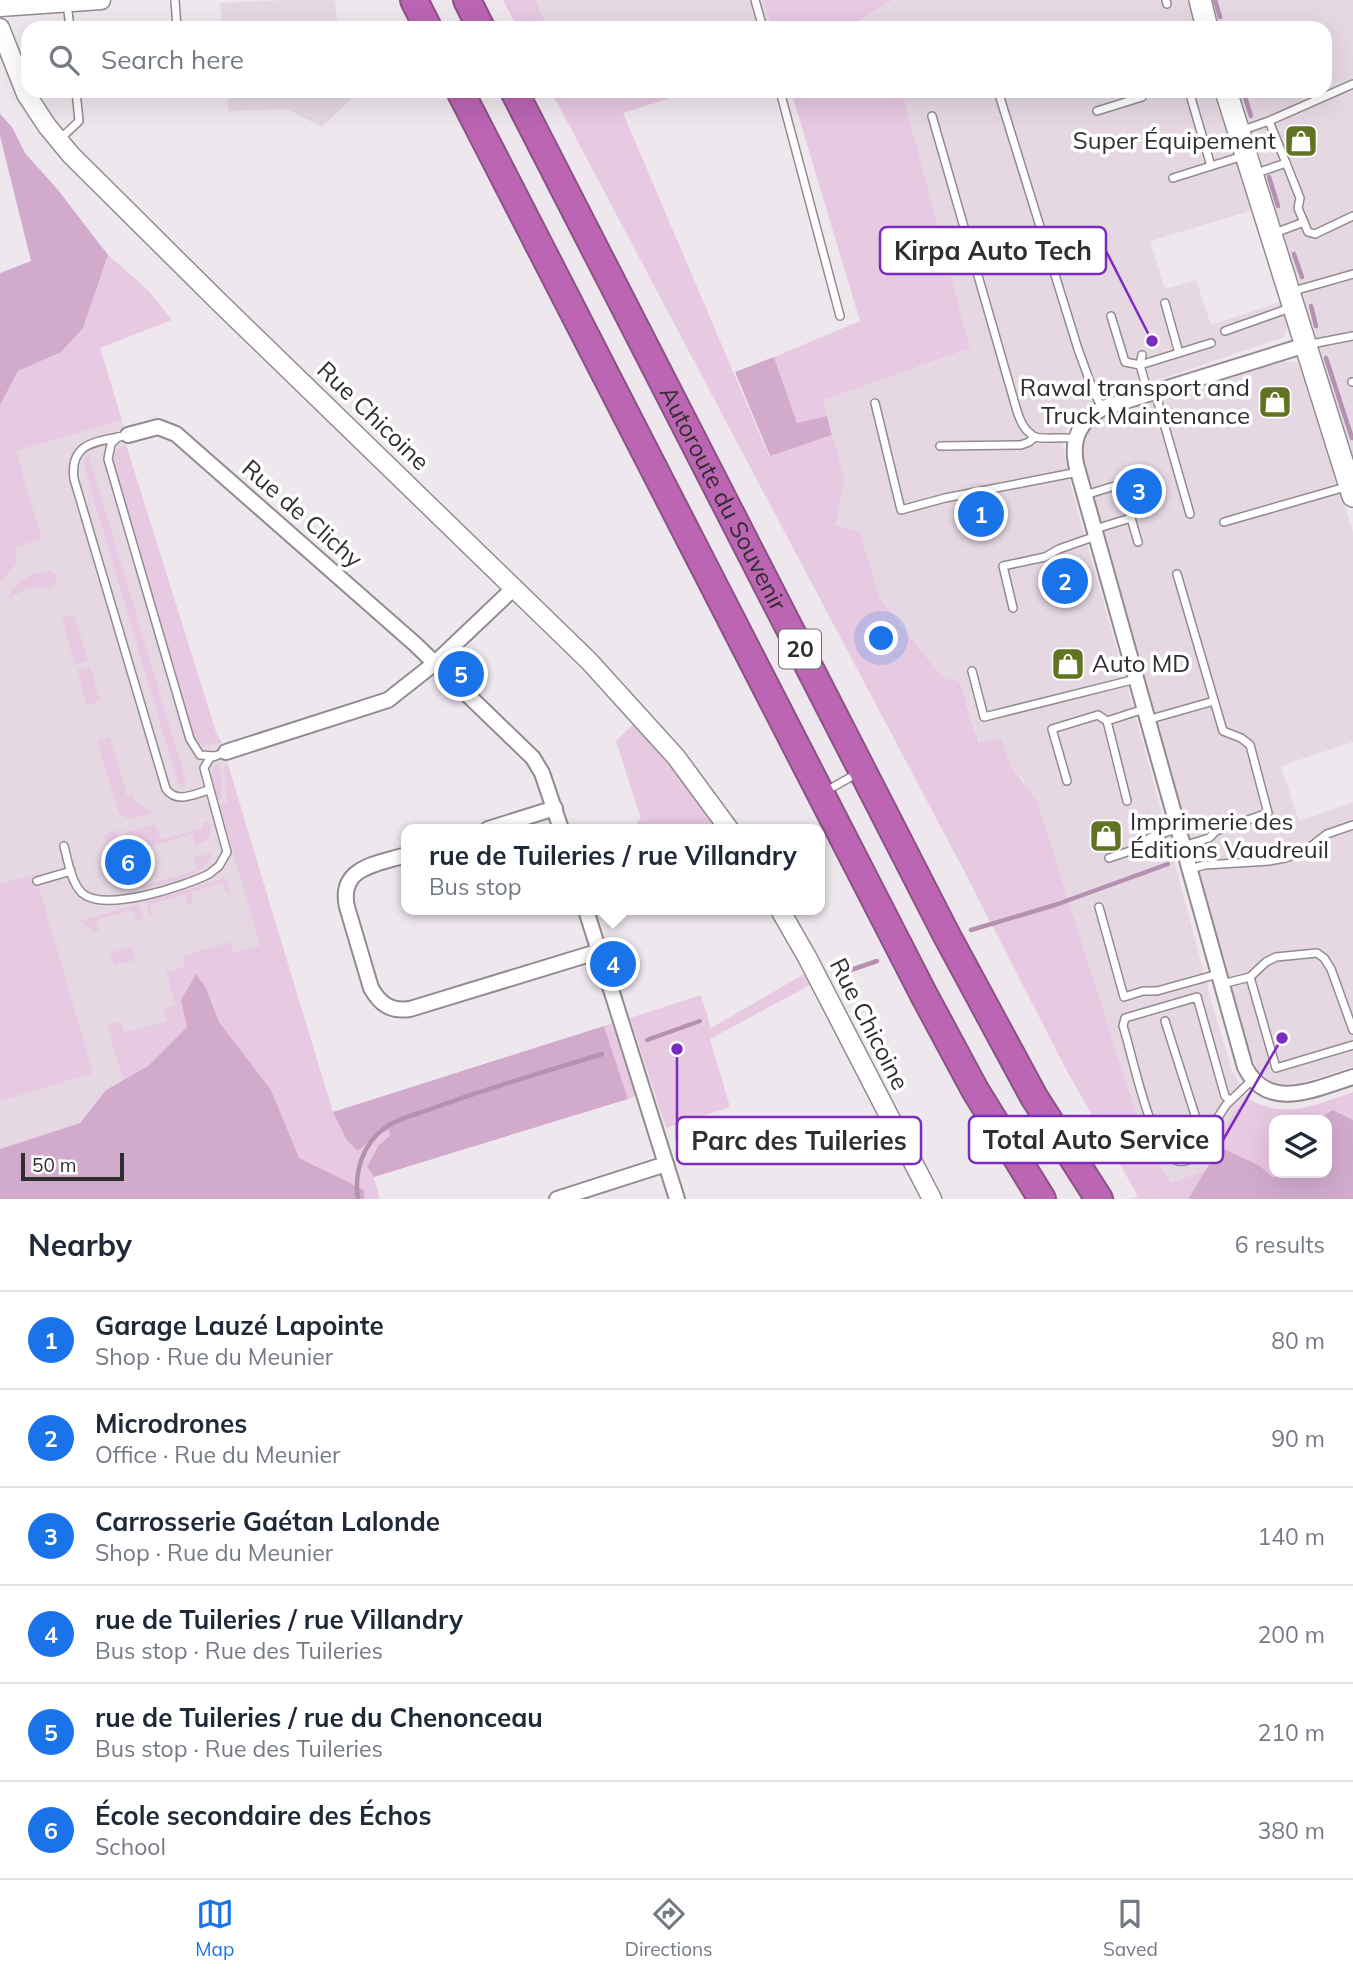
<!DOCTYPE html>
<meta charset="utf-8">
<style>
body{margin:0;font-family:Mulish,sans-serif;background:#f6f6f7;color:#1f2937}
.controls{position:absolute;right:21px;bottom:21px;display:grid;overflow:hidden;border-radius:14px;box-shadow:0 7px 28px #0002}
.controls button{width:63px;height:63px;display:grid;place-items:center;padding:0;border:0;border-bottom:2px solid #e0e1e3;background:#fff;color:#1f2937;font:35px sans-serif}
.scale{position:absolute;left:21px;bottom:18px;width:103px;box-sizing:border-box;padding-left:7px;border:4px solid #312e31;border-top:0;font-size:19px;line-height:24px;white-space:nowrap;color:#312e31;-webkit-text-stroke:5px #fff;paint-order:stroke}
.you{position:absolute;left:882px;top:639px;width:24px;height:24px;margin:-18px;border:5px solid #fff;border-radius:50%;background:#1a73e8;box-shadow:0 0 0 10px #1a73e833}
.badge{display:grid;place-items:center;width:46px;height:46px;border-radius:50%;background:#1a73e8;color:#fff;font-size:23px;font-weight:700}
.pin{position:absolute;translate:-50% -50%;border:4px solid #fff;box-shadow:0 2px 7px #0006}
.popup{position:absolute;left:401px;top:824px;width:424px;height:91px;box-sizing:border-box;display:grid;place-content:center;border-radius:14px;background:#fff;filter:drop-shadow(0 2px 5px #0005);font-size:23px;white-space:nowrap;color:#747a83}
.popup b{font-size:26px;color:#1f2937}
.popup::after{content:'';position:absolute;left:50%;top:100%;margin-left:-14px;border:14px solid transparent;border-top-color:#fff}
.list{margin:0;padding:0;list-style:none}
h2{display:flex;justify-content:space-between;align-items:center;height:91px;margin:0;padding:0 28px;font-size:30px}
h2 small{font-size:23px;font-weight:400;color:#747a83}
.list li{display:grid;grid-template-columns:46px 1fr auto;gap:21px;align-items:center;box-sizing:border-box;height:98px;padding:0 28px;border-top:2px solid #e0e1e3}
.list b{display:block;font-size:26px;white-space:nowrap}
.list p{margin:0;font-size:23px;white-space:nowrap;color:#747a83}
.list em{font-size:23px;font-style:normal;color:#747a83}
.icon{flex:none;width:38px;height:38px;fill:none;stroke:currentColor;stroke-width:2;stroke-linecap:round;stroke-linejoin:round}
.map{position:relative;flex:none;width:1353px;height:1199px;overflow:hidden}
.search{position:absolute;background:#fff;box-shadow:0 7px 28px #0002;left:21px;right:21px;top:21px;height:77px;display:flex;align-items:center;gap:18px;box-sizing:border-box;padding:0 24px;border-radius:21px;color:#747a83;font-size:26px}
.sheet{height:679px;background:#fff}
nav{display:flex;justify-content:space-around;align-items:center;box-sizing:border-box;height:98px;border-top:2px solid #e0e1e3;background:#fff;font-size:19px;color:#747a83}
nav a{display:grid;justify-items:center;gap:4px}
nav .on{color:#1a73e8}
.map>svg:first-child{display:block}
</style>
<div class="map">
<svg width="1353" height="1199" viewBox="0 0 1353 1199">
<rect width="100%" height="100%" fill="#efe7ee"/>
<g fill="#e5d8e3">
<polygon points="280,0 335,0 338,28 222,28 220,3"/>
<polygon points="535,0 763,0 772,28 548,28"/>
<polygon points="893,0 1188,0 1196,28 859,28 856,23"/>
<polygon points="1211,0 1353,0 1353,456 1239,91 1325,91 1325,28 1219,28"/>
<polygon points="227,91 358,91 358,92 322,127 287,109 228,111"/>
<polygon points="902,91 1215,91 1253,210 1150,241 1165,289 1196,280 1211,325 1283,301 1287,314 1288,325 1284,337 1091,403 1071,420 1065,434 1063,447 1071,487 1145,750 1211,1000 1232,1070 1248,1099 1238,1107 1211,1145 1220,1147 1207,1169 1171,1183 1146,1145 1052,848 1023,779 1011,766 1001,739 980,744 959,681 943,678 880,599 860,534 834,525 845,479 822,400 970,347"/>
<polygon points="1283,362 1296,362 1303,368 1353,532 1353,742 1281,766 1299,821 1353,802 1353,1067 1303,1082 1281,1085 1273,1083 1258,1071 1248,1047 1099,515 1083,457 1083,447 1086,434 1102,418"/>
<polygon points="122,420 126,445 216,732 222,743 286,958 148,1066 106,1090 80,1123 0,1149 0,553 42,539 16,451"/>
</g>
<g fill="#e7c9e2">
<polygon points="503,0 535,0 548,28 518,28"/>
<polygon points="763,0 893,0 856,22 859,28 772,28"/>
<polygon points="551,91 692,91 623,113 769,456 832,435 845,479 835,525 860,533 880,599 943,678 959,681 979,743 1001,738 1011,766 1037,801 1146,1145 1171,1183 1207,1169 1188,1199 1131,1199 1138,1196 1067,1071 962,867"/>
<polygon points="791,91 902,91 970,348 823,400 827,416 797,423 774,357 860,321"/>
<polygon points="108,255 147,289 172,320 100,348 122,420 16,451 42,539 15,548 16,564 0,583 0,405 18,371 61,351 83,328"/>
<polygon points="126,445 216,732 222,743 203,746 194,738 113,460 114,451"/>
<polygon points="88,453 187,785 181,786 178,783 86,473 84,462"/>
<path d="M 52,571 L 57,576 L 54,587 L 28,588 L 8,599 C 12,581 35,571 52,571 Z"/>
<polygon points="74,614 88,661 75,665 62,618"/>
<polygon points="90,666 100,701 87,705 77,670"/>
<polygon points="634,723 694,796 717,829 639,829 637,821 641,819 616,741"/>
<polygon points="110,737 127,796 133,795 135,802 155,813 129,819 119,814 97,740"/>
<polygon points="220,763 222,798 218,800 211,776 214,767"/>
<polygon points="228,766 333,1112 377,1134 389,1130 390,1135 378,1146 367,1167 374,1177 380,1199 364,1199 363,1190 299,1159 271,1091 219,1022 206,988 182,1000 187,1027 148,1066 123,1080 107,1025 120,1021 125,1033 166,1021 163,1010 175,1004 164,962 169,972 184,967 183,956 229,942 234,953 260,945 219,804 227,802 224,767"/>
<polygon points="208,821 211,831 207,840 196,845 192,834 133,852 136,863 133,864 125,833 155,824 161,840 203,828 202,823"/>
<polygon points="115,830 117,832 134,891 117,888 106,875 126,870 118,846 108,847 104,837 107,833"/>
<path d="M 213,853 C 207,878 163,883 141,890 L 137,875 L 139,875 L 143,886 L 197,870 L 194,858 Z"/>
<polygon points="35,874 93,1073 0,1101 0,884"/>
<polygon points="226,878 231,892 225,892 222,883 191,892 193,904 188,904 185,894 149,905 152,916 149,916 146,901"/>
<polygon points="138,904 143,917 139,920 136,919 133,910 96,920 99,929 95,932 79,921"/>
<polygon points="132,946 135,960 114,965 110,953"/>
<polygon points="804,974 810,985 710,1039 730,1107 666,1128 630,1018 701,995 711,1028"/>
<polygon points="612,1023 635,1096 628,1099 604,1026"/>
<path d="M 1353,1092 L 1353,1120 L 1333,1110 L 1319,1120 L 1274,1120 L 1274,1173 L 1293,1173 L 1292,1176 L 1272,1177 L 1260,1166 L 1211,1144 L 1238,1107 L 1248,1099 C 1289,1120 1313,1105 1353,1092 Z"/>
</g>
<g fill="#d2abcc">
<polygon points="0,114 12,127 25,153 58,190 108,255 83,328 61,352 18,371 0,405 0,273 31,261 0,136"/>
<polygon points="774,357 797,423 827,416 832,435 770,456 735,372"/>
<polygon points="196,974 206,988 219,1022 271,1090 299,1158 364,1190 364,1199 0,1199 0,1149 80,1123 106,1090 148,1066 187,1027 181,1000"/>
<polygon points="604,1026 628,1099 374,1177 367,1167 378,1146 390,1135 389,1130 377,1134 358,1151 346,1139 333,1112"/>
<polygon points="1333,1110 1353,1120 1353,1199 1188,1199 1220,1147 1260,1166 1272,1177 1291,1176 1293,1173 1327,1173 1327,1145 1331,1143 1327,1135 1327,1120 1318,1119"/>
</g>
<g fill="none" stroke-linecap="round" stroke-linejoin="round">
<g stroke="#b690b1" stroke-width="4.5">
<polyline points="1215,0 1220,17"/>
<polyline points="1243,91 1251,116"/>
<polyline points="1269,177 1278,206"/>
<polyline points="1294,254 1302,277"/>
<polyline points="1311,306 1316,326"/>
<polyline points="1326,358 1352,438"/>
<polyline points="971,930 1055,905 1168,864"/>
<polyline points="842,973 877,961"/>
<polyline points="647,1040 700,1021"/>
<path d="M 358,1199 C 354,1172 362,1144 386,1127 C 399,1118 417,1114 431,1109 C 487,1088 545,1072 602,1054"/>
</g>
<defs>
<g id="service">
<polyline points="175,0 177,28"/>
<polyline points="755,0 763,28"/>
<polyline points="1166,0 1167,4"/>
<polyline points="67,3 70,28"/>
<polyline points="780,91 840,316"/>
<polyline points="998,91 1078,349 1093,390 1102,408"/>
<polyline points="1189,91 1211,166 1243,156"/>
<polyline points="1097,111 1142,97"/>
<path d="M 932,116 L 1017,411 C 1021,423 1024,430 1035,437"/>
<polyline points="1269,121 1353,84"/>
<polyline points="1240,131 1269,121 1286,163 1254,174"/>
<polyline points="59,140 79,121 76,91"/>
<polyline points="1286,163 1300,198 1298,208 1308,232 1315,234 1353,216"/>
<polyline points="1173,178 1211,166"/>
<polyline points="1272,234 1304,222"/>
<polyline points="1290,292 1353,274"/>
<polyline points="1165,303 1179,353"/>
<polyline points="1111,316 1125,362 1140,365 1142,355"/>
<polyline points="1225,331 1290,308"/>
<polyline points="1306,345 1353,336"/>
<polyline points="1352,382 1353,382"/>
<polyline points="1155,392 1190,514"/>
<polyline points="1148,393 1140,365 1211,343"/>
<polyline points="875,403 901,510 945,498 1078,472"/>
<path d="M 128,435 C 100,442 69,440 74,479 L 166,789 C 177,804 194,794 209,790"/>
<polyline points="118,437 111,444 108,459 190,739 200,755 215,756"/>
<path d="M 940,446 L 1021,445 L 1029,442 L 1035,437 C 1048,440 1061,436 1075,439"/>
<polyline points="1085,495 1121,484 1131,518 1095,529"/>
<polyline points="1131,518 1138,542"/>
<polyline points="1224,522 1349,486"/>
<polyline points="1177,574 1223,731 1241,738 1250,745 1268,813 1216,831 1209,838 1183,846"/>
<polyline points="1013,608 1003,566 1045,557 1059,549 1096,536"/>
<polyline points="972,671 984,717 1136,679"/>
<polyline points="1147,720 1214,701"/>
<polyline points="1067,781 1052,729 1098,715 1107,721"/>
<polyline points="826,791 858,773"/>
<polyline points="1127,801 1107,721 1144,709"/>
<path d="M 64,846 C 68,861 71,882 82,893 C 104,913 185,886 209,874 L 219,866 L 227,852 L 204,768 L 210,758 L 226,752"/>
<polyline points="1109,858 1139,848 1151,837 1177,829"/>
<polyline points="1189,869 1205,865 1269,861 1285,858 1305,851 1327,834 1353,825"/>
<polyline points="37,881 71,871"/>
<polyline points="1099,907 1124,997 1143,991 1157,991 1218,974"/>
<polyline points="1250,977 1276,1068 1353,1045"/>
<polyline points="1222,984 1250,977 1266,962 1276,957 1317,953 1324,958 1331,969 1353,1030"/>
<polyline points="1165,1021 1196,1118 1211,1130"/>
<path d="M 1230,1101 L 1225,1096 L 1197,997 L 1125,1018 L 1123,1026 C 1133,1057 1148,1136 1171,1157 C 1177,1163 1184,1162 1191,1159 L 1226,1105 L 1253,1079"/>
</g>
<g id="minor">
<path d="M 1306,345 L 1103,408 C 1080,421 1071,438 1076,464 L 1245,1067 C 1268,1113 1317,1088 1353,1077"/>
<polyline points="128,435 158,427 176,434 415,644 533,758 542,773 561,829"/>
<polyline points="226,752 388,700 435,663 515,587"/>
<polyline points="488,829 555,808"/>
<path d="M 406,855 C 377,864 338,867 347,907 L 371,988 C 380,1004 391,1012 410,1009 L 600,951"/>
<polyline points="586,910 677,1199"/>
<polyline points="557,1199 666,1164"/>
</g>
<g id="tertiary">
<polyline points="0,7 101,0"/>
<polyline points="0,28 26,94 47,126 71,155 217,300 589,661 676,757 729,829"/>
<polyline points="780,910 807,957 932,1199"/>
</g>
<g id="secondary">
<polyline points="1200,0 1207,28"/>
<polyline points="1226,91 1353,496"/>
</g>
<g id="motorway">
<polyline points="414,0 428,28"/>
<polyline points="467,0 481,28"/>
<polyline points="460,91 925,997 975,1090 1042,1199"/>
<path id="s1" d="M 514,91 L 946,934 L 1034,1097 L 1099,1199"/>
</g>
</defs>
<use href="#service" stroke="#938b91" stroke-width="10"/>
<use href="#minor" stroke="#938b91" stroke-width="18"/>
<use href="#tertiary" stroke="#938b91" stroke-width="21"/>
<use href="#secondary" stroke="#938b91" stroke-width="24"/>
<use href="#motorway" stroke="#8b5286" stroke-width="30"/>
<use href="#service" stroke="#fff" stroke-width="7"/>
<use href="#minor" stroke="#fff" stroke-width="14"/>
<use href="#tertiary" stroke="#fff" stroke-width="18"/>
<use href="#secondary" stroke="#fff" stroke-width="21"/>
<use href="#motorway" stroke="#bb65b3" stroke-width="26"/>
</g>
<defs>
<symbol id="shop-square" viewBox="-11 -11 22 22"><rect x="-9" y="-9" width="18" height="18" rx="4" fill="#627423" stroke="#fff"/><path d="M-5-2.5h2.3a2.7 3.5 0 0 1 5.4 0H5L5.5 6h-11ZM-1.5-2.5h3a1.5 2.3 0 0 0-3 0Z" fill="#fff"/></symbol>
</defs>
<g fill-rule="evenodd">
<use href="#shop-square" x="1282" y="122" width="38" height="38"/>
<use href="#shop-square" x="1256" y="383" width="38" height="38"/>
<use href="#shop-square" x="1049" y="645" width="38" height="38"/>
<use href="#shop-square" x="1087" y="817" width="38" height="38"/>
</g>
<g text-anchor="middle" stroke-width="7" stroke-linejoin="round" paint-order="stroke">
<rect fill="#fff" stroke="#6f6d6f" stroke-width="2" x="779" y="629.5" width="42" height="39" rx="5"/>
<g font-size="23" font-weight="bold" fill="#312e31">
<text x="800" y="657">20</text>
</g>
<g font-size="24" fill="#312e31" stroke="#fff" text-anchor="end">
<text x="1276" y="149">Super Équipement</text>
<text x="1250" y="396">Rawal transport and<tspan x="1250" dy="28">Truck Maintenance</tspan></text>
<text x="1092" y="672" text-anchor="start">Auto MD</text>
<text x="1130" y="830" text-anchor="start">Imprimerie des<tspan x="1130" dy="28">Éditions Vaudreuil</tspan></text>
</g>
<g font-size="24" fill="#312e31" stroke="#fff">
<text transform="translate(373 416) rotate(44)" y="8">Rue Chicoine</text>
<text dy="8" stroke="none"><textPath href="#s1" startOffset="458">Autoroute du Souvenir</textPath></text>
<text transform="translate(302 514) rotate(41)" y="8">Rue de Clichy</text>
<text transform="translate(869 1024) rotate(63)" y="8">Rue Chicoine</text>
</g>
</g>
<path fill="none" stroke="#7b2cbf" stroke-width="2.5" d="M1152 341L1106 251M1282 1038L1223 1140M677 1049L677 1141"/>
<g fill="#7b2cbf" stroke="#fff" stroke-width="2.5">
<circle cx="1152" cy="341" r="7"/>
<circle cx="1282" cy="1038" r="7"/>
<circle cx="677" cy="1049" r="7"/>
</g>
<g fill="#fff" stroke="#7b2cbf" stroke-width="2.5">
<rect x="880" y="227" width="226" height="47" rx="7"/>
<rect x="969" y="1116" width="254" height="47" rx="7"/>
<rect x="677" y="1117" width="244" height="47" rx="7"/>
</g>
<g font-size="26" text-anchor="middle" font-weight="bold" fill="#312e31">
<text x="993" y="260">Kirpa Auto Tech</text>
<text x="1096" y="1149">Total Auto Service</text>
<text x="799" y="1150">Parc des Tuileries</text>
</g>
</svg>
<div class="controls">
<button><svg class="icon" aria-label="layers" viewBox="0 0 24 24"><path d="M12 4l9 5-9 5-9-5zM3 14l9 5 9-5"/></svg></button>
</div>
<div class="scale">50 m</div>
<div class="you"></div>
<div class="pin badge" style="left:981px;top:514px">1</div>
<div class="pin badge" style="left:1065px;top:581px">2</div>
<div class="pin badge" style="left:1139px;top:491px">3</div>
<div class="pin badge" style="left:613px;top:964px">4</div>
<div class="popup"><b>rue de Tuileries / rue Villandry</b>Bus stop</div>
<div class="pin badge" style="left:461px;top:674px">5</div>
<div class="pin badge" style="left:128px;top:862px">6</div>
<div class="search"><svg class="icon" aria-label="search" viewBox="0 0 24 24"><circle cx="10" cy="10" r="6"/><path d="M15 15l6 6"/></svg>Search here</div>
</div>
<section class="sheet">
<h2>Nearby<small>6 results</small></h2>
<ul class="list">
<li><span class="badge">1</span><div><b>Garage Lauzé Lapointe</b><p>Shop · Rue du Meunier</p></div><em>80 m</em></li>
<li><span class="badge">2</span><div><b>Microdrones</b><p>Office · Rue du Meunier</p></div><em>90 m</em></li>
<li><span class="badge">3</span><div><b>Carrosserie Gaétan Lalonde</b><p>Shop · Rue du Meunier</p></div><em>140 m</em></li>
<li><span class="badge">4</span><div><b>rue de Tuileries / rue Villandry</b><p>Bus stop · Rue des Tuileries</p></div><em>200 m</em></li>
<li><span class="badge">5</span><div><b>rue de Tuileries / rue du Chenonceau</b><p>Bus stop · Rue des Tuileries</p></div><em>210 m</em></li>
<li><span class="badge">6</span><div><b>École secondaire des Échos</b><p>School</p></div><em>380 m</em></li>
</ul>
</section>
<nav>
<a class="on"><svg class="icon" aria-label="map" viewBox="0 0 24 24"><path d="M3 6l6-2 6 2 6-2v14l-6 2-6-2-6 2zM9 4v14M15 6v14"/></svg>Map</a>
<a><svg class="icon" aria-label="directions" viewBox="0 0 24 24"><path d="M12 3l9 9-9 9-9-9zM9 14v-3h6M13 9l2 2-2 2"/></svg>Directions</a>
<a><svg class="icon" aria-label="saved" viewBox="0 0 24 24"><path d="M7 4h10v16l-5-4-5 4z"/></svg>Saved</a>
</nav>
